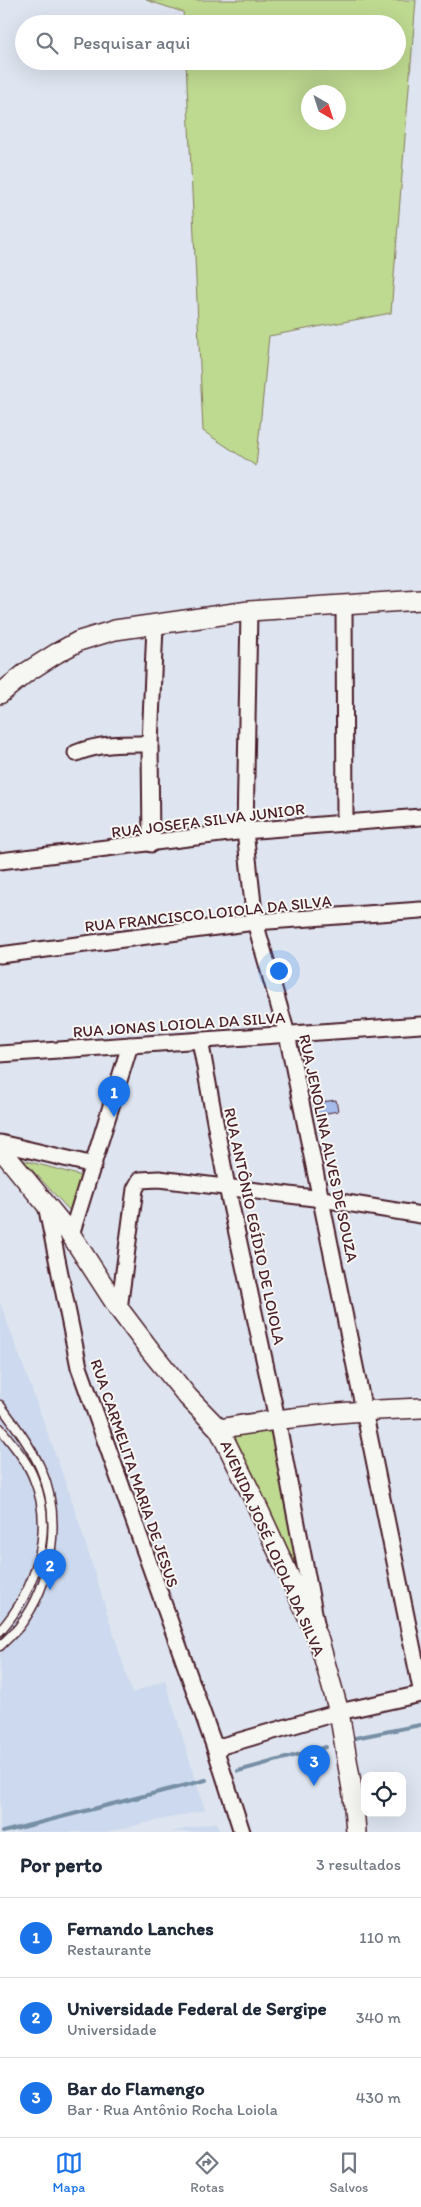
<!DOCTYPE html>
<html lang="pt">
<meta charset="utf-8">
<style>
body{margin:0;font-family:Itim,sans-serif;background:#f2f2f3;color:#1f2937}
.controls{position:absolute;right:15px;bottom:15px;display:grid;overflow:hidden;border-radius:10px;box-shadow:0 5px 20px #0002}
.controls button{width:45px;height:45px;display:grid;place-items:center;padding:0;border:0;border-bottom:1px solid #e0e1e3;background:#fff;color:#1f2937;font:25px sans-serif}
.compass{position:absolute;left:301px;top:85px;width:45px;height:45px;border-radius:50%;background:#fff;box-shadow:0 5px 20px #0002;rotate:141deg}
.you{position:absolute;left:278px;top:970px;width:18px;height:18px;margin:-12px;border:4px solid #fff;border-radius:50%;background:#1a73e8;box-shadow:0 0 0 8px #1a73e833}
.badge{display:grid;place-items:center;width:32px;height:32px;border-radius:50%;background:#1a73e8;color:#fff;font-size:16px;font-weight:700}
.pin{position:absolute;translate:-50% -41px;filter:drop-shadow(0 1px 2px #0008)}
.pin::after{content:'';position:absolute;top:26px;width:18px;height:15px;background:inherit;clip-path:polygon(0 0,100% 0,50% 100%)}
.list{margin:0;padding:0;list-style:none}
h2{display:flex;justify-content:space-between;align-items:center;height:65px;margin:0;padding:0 20px;font-size:21px}
h2 small{font-size:16px;font-weight:400;color:#747a83}
.list li{display:grid;grid-template-columns:32px 1fr auto;gap:15px;align-items:center;box-sizing:border-box;height:80px;padding:0 20px;border-top:1px solid #e0e1e3}
.list b{display:block;font-size:19px;white-space:nowrap}
.list p{margin:0;font-size:16px;white-space:nowrap;color:#747a83}
.list em{font-size:16px;font-style:normal;color:#747a83}
.icon{flex:none;width:28px;height:28px;fill:none;stroke:currentColor;stroke-width:2;stroke-linecap:round;stroke-linejoin:round}
.map{position:relative;flex:none;width:421px;height:1832px;overflow:hidden}
.search{position:absolute;background:#fff;box-shadow:0 5px 20px #0002;left:15px;right:15px;top:15px;height:55px;display:flex;align-items:center;gap:12px;box-sizing:border-box;padding:0 18px;border-radius:28px;color:#747a83;font-size:19px}
.sheet{height:305px;background:#fff}
nav{display:flex;justify-content:space-around;align-items:center;box-sizing:border-box;height:70px;border-top:1px solid #e0e1e3;background:#fff;font-size:14px;color:#747a83}
nav a{display:grid;justify-items:center;gap:2px}
nav .on{color:#1a73e8}
.map>svg:first-child{display:block}
</style>
<div class="map">
<svg width="421" height="1832" viewBox="0 0 421 1832">
<rect width="100%" height="100%" fill="#dee5f0"/>
<filter id="ink" filterUnits="userSpaceOnUse"><feTurbulence type="fractalNoise" baseFrequency=".02" numOctaves="2"/><feDisplacementMap in="SourceGraphic" scale="10" xChannelSelector="R" yChannelSelector="G"/><feConvolveMatrix kernelMatrix="1 2 1 2 8 2 1 2 1" color-interpolation-filters="sRGB"/></filter>
<g filter="url(#ink)">
<g fill="#cdd9ee">
<polygon points="0,1302 72,1500 132,1693 165,1680 205,1810 106,1832 0,1832"/>
<polygon points="216,1822 220,1832 171,1832"/>
</g>
<g fill="#bed990" stroke="#847c5e" fill-rule="evenodd">
<path d="M 146,0 L 416,0 L 391,313 L 269,336 L 256,466 L 203,431 L 186,61 L 397,61 L 397,24 L 184,24 L 183,12 ZM 308,92 L 338,92 L 338,122 L 308,122 Z"/>
<polygon points="23,1160 82,1176 71,1212"/>
<polygon points="269,1425 305,1589 230,1436"/>
</g>
<g fill="none" stroke-linecap="round" stroke-linejoin="round">
<g stroke="#768fa5" stroke-width="4">
<polyline points="355,1738 420,1725"/>
<polyline points="238,1771 326,1747"/>
<polyline points="3,1832 206,1780"/>
</g>
</g>
<polygon fill="#a6bdeb" stroke="#4a1f2b" points="336,1100 338,1111 316,1115 314,1103"/>
<g fill="none" stroke-linecap="round" stroke-linejoin="round">
<defs>
<g id="service">
<path d="M 0,1405 C 14,1424 30,1445 40,1467 C 63,1517 53,1583 19,1627 C 13,1634 6,1640 0,1646"/>
<path d="M 0,1428 C 12,1444 27,1460 34,1479 C 55,1530 36,1590 0,1631"/>
</g>
<g id="minor">
<polyline points="344,605 345,822"/>
<polyline points="249,611 245,831 255,922 287,1034 421,1689"/>
<path d="M 76,753 C 101,743 124,744 150,744"/>
<polyline points="151,844 150,744 155,626"/>
<polyline points="0,861 245,831 421,817"/>
<polyline points="0,955 255,922 421,910"/>
<polyline points="200,1040 227,1187 277,1419 316,1623"/>
<polyline points="0,1054 421,1025"/>
<polyline points="0,1143 94,1165"/>
<polyline points="46,1205 79,1367 215,1748 242,1832"/>
<polyline points="71,1235 130,1045"/>
<polyline points="119,1309 135,1189 140,1180 159,1179 322,1199 421,1215"/>
<polyline points="215,1748 339,1712 421,1694"/>
</g>
<g id="tertiary">
<polyline points="0,694 27,672 57,653 79,641 115,630 249,611 421,600"/>
<polyline points="0,1148 71,1235 119,1309 150,1350 188,1397 219,1429 250,1491 319,1641 339,1712 353,1795 356,1832"/>
<path d="M 219,1429 C 286,1417 353,1410 421,1408"/>
</g>
</defs>
<use href="#service" stroke="#4a1f2b" stroke-width="11"/>
<use href="#minor" stroke="#4a1f2b" stroke-width="19"/>
<use href="#tertiary" stroke="#4a1f2b" stroke-width="22"/>
<use href="#service" stroke="#f6f6f2" stroke-width="8"/>
<use href="#minor" stroke="#f6f6f2" stroke-width="15"/>
<use href="#tertiary" stroke="#f6f6f2" stroke-width="19"/>
</g>
</g>
<g text-anchor="middle" stroke-width="4" stroke-linejoin="round" paint-order="stroke">
<g font-size="16" fill="#4a1f2b" stroke="#f6f6f2">
<text transform="translate(208 820) rotate(-7)" y="6">RUA JOSEFA SILVA JUNIOR</text>
<text transform="translate(208 913) rotate(-6)" y="6">RUA FRANCISCO LOIOLA DA SILVA</text>
<text transform="translate(179 1024) rotate(-4)" y="6">RUA JONAS LOIOLA DA SILVA</text>
<text transform="translate(329 1148) rotate(78)" y="6">RUA JENOLINA ALVES DE SOUZA</text>
<text transform="translate(255 1226) rotate(78)" y="6">RUA ANTÔNIO EGÍDIO DE LOIOLA</text>
<text transform="translate(135 1473) rotate(71)" y="6">RUA CARMELITA MARIA DE JESUS</text>
<text transform="translate(273 1548) rotate(66)" y="6">AVENIDA JOSÉ LOIOLA DA SILVA</text>
</g>
</g>
</svg>
<div class="controls">
<button><svg class="icon" aria-label="locate" viewBox="0 0 24 24"><circle cx="12" cy="12" r="6"/><path d="M12 2v4M12 18v4M2 12h4M18 12h4"/></svg></button>
</div>
<svg class="compass" viewBox="-18 -18 36 36"><path d="M0-13l5 13h-10z" fill="#e53935"/><path d="M0 13l5-13h-10z" fill="#747a83"/></svg>
<div class="you"></div>
<div class="pin badge" style="left:114px;top:1117px">1</div>
<div class="pin badge" style="left:50px;top:1590px">2</div>
<div class="pin badge" style="left:314px;top:1786px">3</div>
<div class="search"><svg class="icon" aria-label="search" viewBox="0 0 24 24"><circle cx="10" cy="10" r="6"/><path d="M15 15l6 6"/></svg>Pesquisar aqui</div>
</div>
<section class="sheet">
<h2>Por perto<small>3 resultados</small></h2>
<ul class="list">
<li><span class="badge">1</span><div><b>Fernando Lanches</b><p>Restaurante</p></div><em>110 m</em></li>
<li><span class="badge">2</span><div><b>Universidade Federal de Sergipe</b><p>Universidade</p></div><em>340 m</em></li>
<li><span class="badge">3</span><div><b>Bar do Flamengo</b><p>Bar · Rua Antônio Rocha Loiola</p></div><em>430 m</em></li>
</ul>
</section>
<nav>
<a class="on"><svg class="icon" aria-label="map" viewBox="0 0 24 24"><path d="M3 6l6-2 6 2 6-2v14l-6 2-6-2-6 2zM9 4v14M15 6v14"/></svg>Mapa</a>
<a><svg class="icon" aria-label="directions" viewBox="0 0 24 24"><path d="M12 3l9 9-9 9-9-9zM9 14v-3h6M13 9l2 2-2 2"/></svg>Rotas</a>
<a><svg class="icon" aria-label="saved" viewBox="0 0 24 24"><path d="M7 4h10v16l-5-4-5 4z"/></svg>Salvos</a>
</nav>
